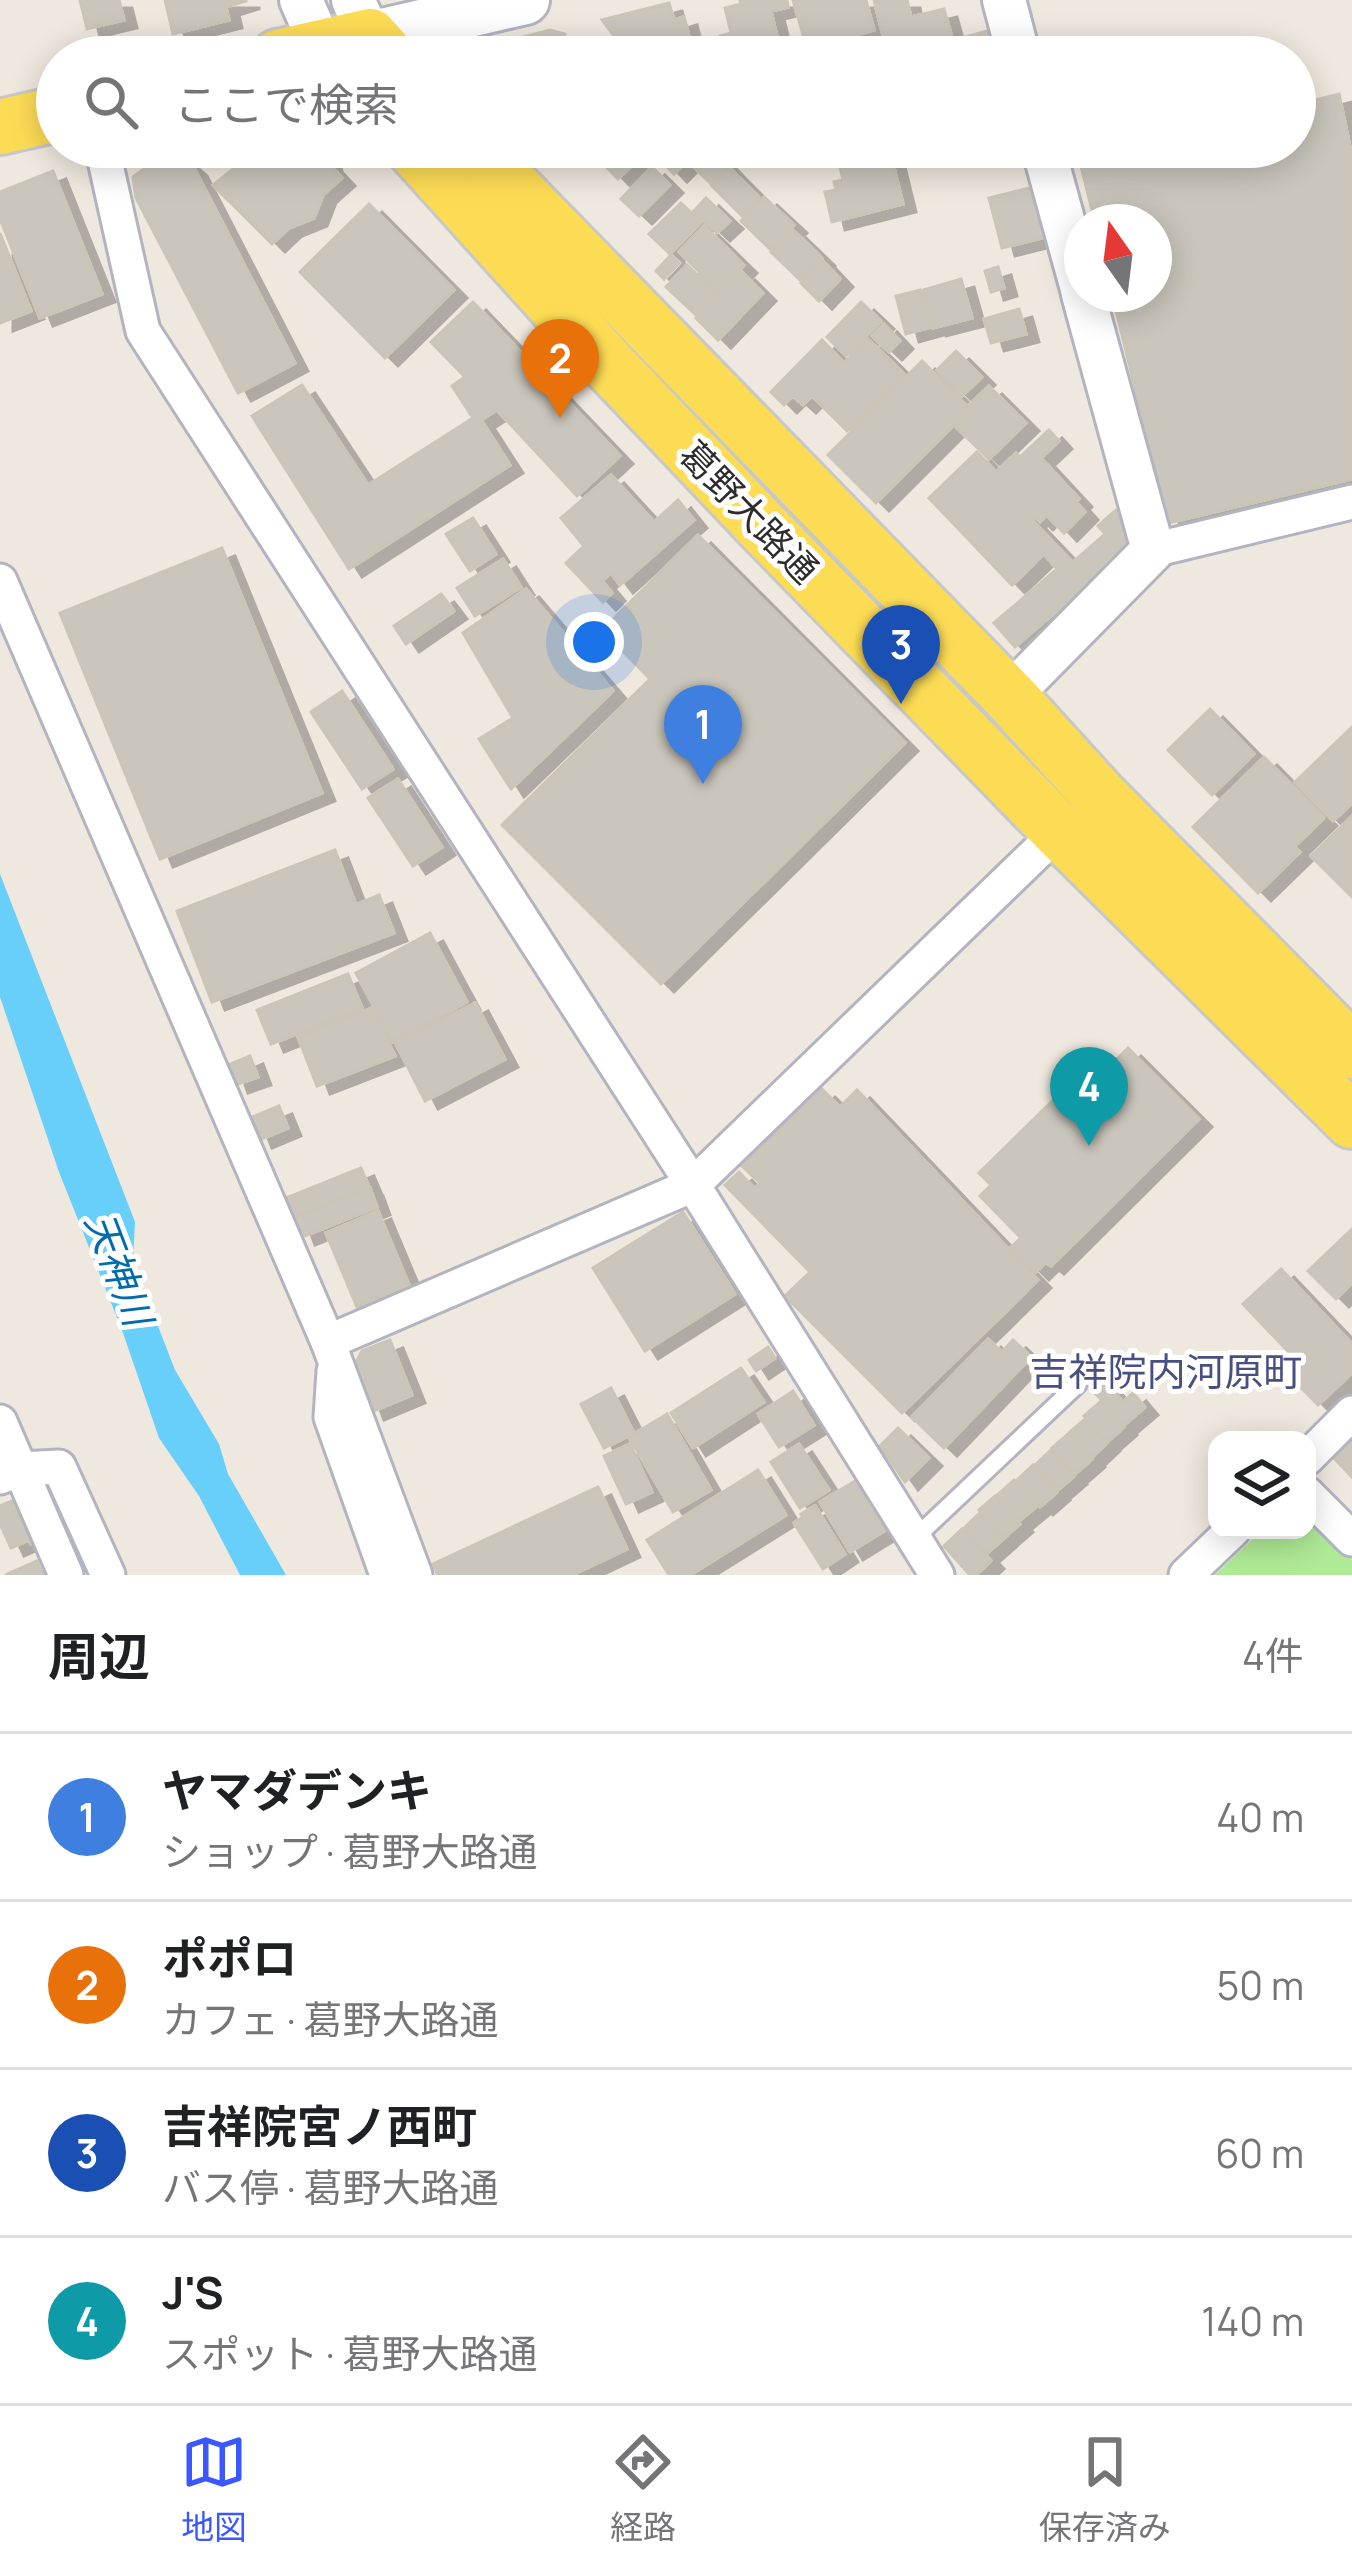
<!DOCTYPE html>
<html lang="ja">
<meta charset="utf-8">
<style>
body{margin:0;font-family:Manrope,"Noto Sans JP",sans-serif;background:#f6f6f6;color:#202124}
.controls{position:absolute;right:36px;bottom:36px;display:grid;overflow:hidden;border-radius:24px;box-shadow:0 6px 30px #0003}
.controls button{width:108px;height:108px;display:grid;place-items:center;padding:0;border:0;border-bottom:3px solid #e0e0e0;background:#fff;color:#202124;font:60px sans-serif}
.compass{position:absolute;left:1064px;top:204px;width:108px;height:108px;border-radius:50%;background:#fff;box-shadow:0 6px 30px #0003;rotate:346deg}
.you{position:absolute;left:594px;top:642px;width:42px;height:42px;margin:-30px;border:9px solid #fff;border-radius:50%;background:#1a73e8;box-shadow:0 0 0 18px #1a73e833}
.badge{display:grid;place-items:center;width:78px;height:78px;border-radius:50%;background:#3b58ff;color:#fff;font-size:39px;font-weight:700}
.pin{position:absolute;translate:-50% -99px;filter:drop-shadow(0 3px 6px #0008)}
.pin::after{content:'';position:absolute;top:63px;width:42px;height:36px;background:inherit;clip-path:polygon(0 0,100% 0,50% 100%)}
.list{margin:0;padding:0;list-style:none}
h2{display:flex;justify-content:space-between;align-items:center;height:156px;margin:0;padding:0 48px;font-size:51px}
h2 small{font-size:39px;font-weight:400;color:#757577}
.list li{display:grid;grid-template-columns:78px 1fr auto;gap:36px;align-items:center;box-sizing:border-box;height:168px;padding:0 48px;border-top:3px solid #e0e0e0}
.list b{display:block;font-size:45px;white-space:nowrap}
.list p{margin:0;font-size:39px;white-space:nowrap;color:#757577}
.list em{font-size:39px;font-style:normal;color:#757577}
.icon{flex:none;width:66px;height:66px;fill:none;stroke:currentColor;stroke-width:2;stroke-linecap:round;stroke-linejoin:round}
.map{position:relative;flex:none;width:1352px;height:1575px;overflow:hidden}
.search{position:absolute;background:#fff;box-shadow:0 6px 30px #0003;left:36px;right:36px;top:36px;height:132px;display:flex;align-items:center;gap:30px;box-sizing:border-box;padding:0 42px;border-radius:66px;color:#757577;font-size:45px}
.sheet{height:828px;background:#fff}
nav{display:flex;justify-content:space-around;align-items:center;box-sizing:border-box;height:168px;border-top:3px solid #e0e0e0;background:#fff;font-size:33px;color:#757577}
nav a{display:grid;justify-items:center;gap:6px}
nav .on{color:#3b58ff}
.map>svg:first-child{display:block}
</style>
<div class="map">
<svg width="1352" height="1575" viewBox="0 0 1352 1575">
<defs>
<filter id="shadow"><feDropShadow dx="13" dy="8" stdDeviation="0" flood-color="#0004"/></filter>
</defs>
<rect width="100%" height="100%" fill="#efe8de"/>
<polygon fill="#afea96" points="1307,1514 1352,1560 1352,1575 1215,1575 1262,1530 1307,1530"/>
<polygon fill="#68cefa" points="0,874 135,1222 133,1262 175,1370 219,1444 228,1474 286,1575 240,1575 199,1496 159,1438 122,1330 59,1172 0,997"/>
<g fill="#cac6bc" stroke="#cbc5b7" stroke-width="3" filter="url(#shadow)">
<polygon points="80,0 119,0 124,20 87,29"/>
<polygon points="165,0 246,0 246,1 226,7 229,20 173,34"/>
<polygon points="740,0 787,0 788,7 771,11 777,36 754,42 757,57 644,57 641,44 623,48 602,20 669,3 674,20 684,17 691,44 699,42 701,49 722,44 720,36 731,33 725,8 741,4"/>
<polygon points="793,0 866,0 874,30 807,49"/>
<polygon points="874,0 907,0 911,17 944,9 951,34 887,51"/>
<polygon points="997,28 1005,57 982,57 976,34"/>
<polygon points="550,30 565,34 559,57 474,57 477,49"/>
<polygon points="973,35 979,57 957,57 953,41"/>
<polygon points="880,38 885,57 867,57 863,43"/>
<polygon points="950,42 955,57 931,57 929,48"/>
<polygon points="1339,94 1352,157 1352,479 1168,523 1112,294 1154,294 1154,222 1095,222 1079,158 1125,147 1295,147 1295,105"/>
<polygon points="239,147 326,147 329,164 342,178 323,195 314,218 289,228 272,244 213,185 233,169"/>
<polygon points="587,147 651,147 618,179"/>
<polygon points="666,147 701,147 674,174 657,156"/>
<polygon points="704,147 710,147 716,154 698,171 689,161"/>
<polygon points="835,147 889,147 903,204 832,222 825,192 836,190 834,182 843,180"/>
<polygon points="178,154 194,168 295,363 238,393 136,198 133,177 152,163"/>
<polygon points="718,155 729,167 711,184 699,172"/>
<polygon points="652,167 670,185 639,216 621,199"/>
<polygon points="730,168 760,198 742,216 712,186"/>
<polygon points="53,171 102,294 40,318 0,219 0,192"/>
<polygon points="1033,187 1046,237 1002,248 989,198"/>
<polygon points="764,197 794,225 770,249 741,221"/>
<polygon points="706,198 730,221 717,233 694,211"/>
<polygon points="681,203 701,222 670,254 649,234"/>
<polygon points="369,204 454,290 385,358 300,272"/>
<polygon points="704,226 744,265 719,291 679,252"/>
<polygon points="793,230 822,258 800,280 771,252"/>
<polygon points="0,233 31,311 0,323"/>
<polygon points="671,255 679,263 664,279 656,271"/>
<polygon points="823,261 840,279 819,301 801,283"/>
<polygon points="687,265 717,294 696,315 666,287"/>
<polygon points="998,267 1004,288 991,292 985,271"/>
<polygon points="742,272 763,293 718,340 696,318"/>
<polygon points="961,279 972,318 933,328 923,290"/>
<polygon points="920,290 931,327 906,334 896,296"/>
<polygon points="473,302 620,456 577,496 497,410 481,420 510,465 349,569 252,416 302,385 368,485 473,418 452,386 465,377 431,342"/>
<polygon points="861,302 881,321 846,356 827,337"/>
<polygon points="1019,309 1026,334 991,343 984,319"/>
<polygon points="884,324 900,341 889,352 872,336"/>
<polygon points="868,339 904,374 847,431 812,396 803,405 793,396 784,405 771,392 822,340 844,363"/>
<polygon points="956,351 982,377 962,396 937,370"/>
<polygon points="922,361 970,409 876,503 828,455"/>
<polygon points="989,386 1026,423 989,459 956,427 975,409 970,404"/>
<polygon points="1049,430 1059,441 1041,458 1079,499 1076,502 1085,512 1064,533 1047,515 1040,522 1035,517 1032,520 1071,561 1069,563 1088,584 1015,647 994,623 1057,569 1044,554 1012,585 929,498 977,452 996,472 1016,453 1020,457"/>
<polygon points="611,475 654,522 678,500 694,520 620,585 611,573 602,581 612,593 603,602 566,563 584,546 561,518"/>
<polygon points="1116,510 1127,524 1129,532 1121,552 1098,526"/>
<polygon points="473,518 496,554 470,571 446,534"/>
<polygon points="1105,534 1122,553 1089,583 1072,563"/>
<polygon points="698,535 905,743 661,984 502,825 650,679 602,630"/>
<polygon points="222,548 322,793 160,859 60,613"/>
<polygon points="503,559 521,587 475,616 457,588"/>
<polygon points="526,589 613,691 511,789 479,739 513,718 463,633"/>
<polygon points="441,594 454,611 406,644 394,626"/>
<polygon points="342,691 393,769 362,789 311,712"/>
<polygon points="1210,709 1254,754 1212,795 1168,750"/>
<polygon points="1352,727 1352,803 1333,821 1295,782"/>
<polygon points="1264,757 1324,818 1294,847 1300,852 1258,893 1193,827"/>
<polygon points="398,779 442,847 413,866 368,798"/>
<polygon points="1352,816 1352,897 1311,856"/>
<polygon points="335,850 356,905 379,895 394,933 212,1002 177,911"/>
<polygon points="430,933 467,1002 393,1042 356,973"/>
<polygon points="348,974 362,1008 271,1044 257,1010"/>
<polygon points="475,1003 505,1059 425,1101 396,1044"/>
<polygon points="372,1008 395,1056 317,1086 298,1037"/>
<polygon points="1128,1048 1199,1119 1051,1266 1046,1262 1036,1272 1011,1247 1021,1238 980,1196 991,1185 979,1173 1103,1051 1114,1062"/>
<polygon points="250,1056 258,1077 235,1085 228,1065"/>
<polygon points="822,1089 840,1107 857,1090 1038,1280 902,1413 785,1296 810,1272 725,1185 739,1172 755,1189 760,1183 742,1166"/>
<polygon points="279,1106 288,1128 259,1140 250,1118"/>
<polygon points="361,1168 369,1187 294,1217 286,1198"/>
<polygon points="370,1188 377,1207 302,1237 295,1218"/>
<polygon points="378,1211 409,1285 357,1307 326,1233"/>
<polygon points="683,1212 735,1294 645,1351 593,1268"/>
<polygon points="1351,1230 1352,1283 1336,1299 1308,1271"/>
<polygon points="1281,1269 1352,1344 1352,1373 1318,1405 1290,1376 1301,1365 1243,1304"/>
<polygon points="988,1339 1002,1352 1013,1340 1031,1357 944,1448 912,1417"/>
<polygon points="390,1340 412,1395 371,1412 354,1366 362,1351"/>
<polygon points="768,1347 775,1358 756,1371 749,1360"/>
<polygon points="741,1368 764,1402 693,1448 671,1413"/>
<polygon points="1106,1383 1123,1402 1133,1393 1145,1407 1124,1425 1095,1393"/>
<polygon points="611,1388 634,1433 604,1448 581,1404"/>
<polygon points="793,1391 814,1425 779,1447 758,1414"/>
<polygon points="1101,1401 1124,1427 1107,1442 1084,1416"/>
<polygon points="667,1414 711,1490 673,1512 629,1437"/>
<polygon points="1085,1419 1107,1443 1092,1457 1070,1432"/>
<polygon points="898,1428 929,1458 905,1482 880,1446"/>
<polygon points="1069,1433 1092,1459 1075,1474 1052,1448"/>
<polygon points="1352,1441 1352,1477 1334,1458"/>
<polygon points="630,1444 652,1492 626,1504 604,1456"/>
<polygon points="799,1444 829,1490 800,1508 771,1462"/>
<polygon points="1051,1450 1074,1476 1058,1490 1035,1465"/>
<polygon points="1033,1465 1057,1492 1040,1507 1016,1481"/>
<polygon points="758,1470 786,1515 690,1575 669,1575 647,1540"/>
<polygon points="1014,1480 1037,1506 1019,1521 996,1496"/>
<polygon points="855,1481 884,1531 850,1552 820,1502"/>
<polygon points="598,1487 627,1549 572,1575 438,1575 433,1564"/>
<polygon points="995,1496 1020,1524 1004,1538 979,1510"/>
<polygon points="12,1501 19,1518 26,1516 37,1541 31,1544 29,1540 11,1548 0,1524 0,1506"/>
<polygon points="815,1506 845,1554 823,1569 794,1523 803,1517 801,1514"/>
<polygon points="980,1513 1003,1539 986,1554 964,1528"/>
<polygon points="962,1529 991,1561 976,1575 970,1575 944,1546"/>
<polygon points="37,1561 43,1575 5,1575"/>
</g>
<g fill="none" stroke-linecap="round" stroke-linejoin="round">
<defs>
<polyline id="service" points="914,1539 1078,1384"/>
<g id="minor">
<polyline points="102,147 143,331 693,1185 937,1575"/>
<polyline points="1153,550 1352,502"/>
<polyline points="0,581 328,1342 415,1575"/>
<polyline points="328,1342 693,1185 1059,831"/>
<polyline points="334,1371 331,1417 387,1575"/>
<polyline points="0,1422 66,1575"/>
<polyline points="1307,1458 1352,1413"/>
<polyline points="0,1477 19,1469 59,1467 108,1575"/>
<polyline points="1307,1494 1352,1539"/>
<polyline points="1186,1575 1233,1530"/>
</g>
<g id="tertiary">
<polyline points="301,0 321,46"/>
<polyline points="353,0 370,36"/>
<polyline points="1004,0 1019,57"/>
<polyline points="1043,147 1082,289"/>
<polyline points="1009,696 1153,550 1083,294"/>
</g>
<polyline id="secondary" points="370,36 525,0"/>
<g id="primary">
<polyline points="278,57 370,36 389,57"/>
<polyline points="0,127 57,114"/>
<polyline points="412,147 608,364 761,525 1059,831 1352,1121"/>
<polyline points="474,147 1009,696 1099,795 1352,1051"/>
</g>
</defs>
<use href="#service" stroke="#b2b4c1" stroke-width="22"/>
<use href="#minor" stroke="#b2b4c1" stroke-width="39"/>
<use href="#tertiary" stroke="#b2b4c1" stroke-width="48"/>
<use href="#secondary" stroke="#b2b4c1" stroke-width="54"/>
<use href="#primary" stroke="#c8c8c8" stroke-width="60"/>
<use href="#service" stroke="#fff" stroke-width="16"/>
<use href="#minor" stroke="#fff" stroke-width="33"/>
<use href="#tertiary" stroke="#fff" stroke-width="42"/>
<use href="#secondary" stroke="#fff" stroke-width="48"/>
<use href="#primary" stroke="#fddc55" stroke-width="54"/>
</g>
<g text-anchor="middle" stroke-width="10" stroke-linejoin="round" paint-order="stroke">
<g font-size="36" fill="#2c2c2c" stroke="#fff">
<text transform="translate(749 512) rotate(46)" y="13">葛野大路通</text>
</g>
<g font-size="39" font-style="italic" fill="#016bac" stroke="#fff">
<text transform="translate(119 1269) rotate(69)" y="14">天神川</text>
</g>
<g font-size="39" fill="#485082" stroke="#fff">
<text x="1166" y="1386">吉祥院内河原町</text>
</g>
</g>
</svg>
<div class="controls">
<button><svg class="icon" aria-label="layers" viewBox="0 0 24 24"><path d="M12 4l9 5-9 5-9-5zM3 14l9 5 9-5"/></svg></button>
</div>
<svg class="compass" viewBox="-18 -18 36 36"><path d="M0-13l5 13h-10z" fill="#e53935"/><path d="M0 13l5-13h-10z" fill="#757577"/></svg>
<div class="you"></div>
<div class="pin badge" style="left:703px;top:784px;background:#3f7fe0">1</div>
<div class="pin badge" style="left:560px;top:418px;background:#e8710a">2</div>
<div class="pin badge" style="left:901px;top:704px;background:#1a4fb4">3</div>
<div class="pin badge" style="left:1089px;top:1146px;background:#0f9aa8">4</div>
<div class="search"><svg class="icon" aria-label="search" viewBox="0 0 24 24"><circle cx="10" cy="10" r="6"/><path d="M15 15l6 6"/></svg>ここで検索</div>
</div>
<section class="sheet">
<h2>周辺<small>4件</small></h2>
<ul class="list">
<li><span class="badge" style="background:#3f7fe0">1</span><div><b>ヤマダデンキ</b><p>ショップ · 葛野大路通</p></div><em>40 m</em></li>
<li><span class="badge" style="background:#e8710a">2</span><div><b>ポポロ</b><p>カフェ · 葛野大路通</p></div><em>50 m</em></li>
<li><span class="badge" style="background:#1a4fb4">3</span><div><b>吉祥院宮ノ西町</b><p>バス停 · 葛野大路通</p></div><em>60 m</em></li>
<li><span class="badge" style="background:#0f9aa8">4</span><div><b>J'S</b><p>スポット · 葛野大路通</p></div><em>140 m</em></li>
</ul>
</section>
<nav>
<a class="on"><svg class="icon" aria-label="map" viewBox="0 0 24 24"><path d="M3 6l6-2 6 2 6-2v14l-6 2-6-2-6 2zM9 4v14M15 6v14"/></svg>地図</a>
<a><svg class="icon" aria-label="directions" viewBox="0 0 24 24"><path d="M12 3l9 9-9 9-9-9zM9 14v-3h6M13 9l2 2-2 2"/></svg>経路</a>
<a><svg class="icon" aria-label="saved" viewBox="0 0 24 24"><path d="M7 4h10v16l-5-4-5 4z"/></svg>保存済み</a>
</nav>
